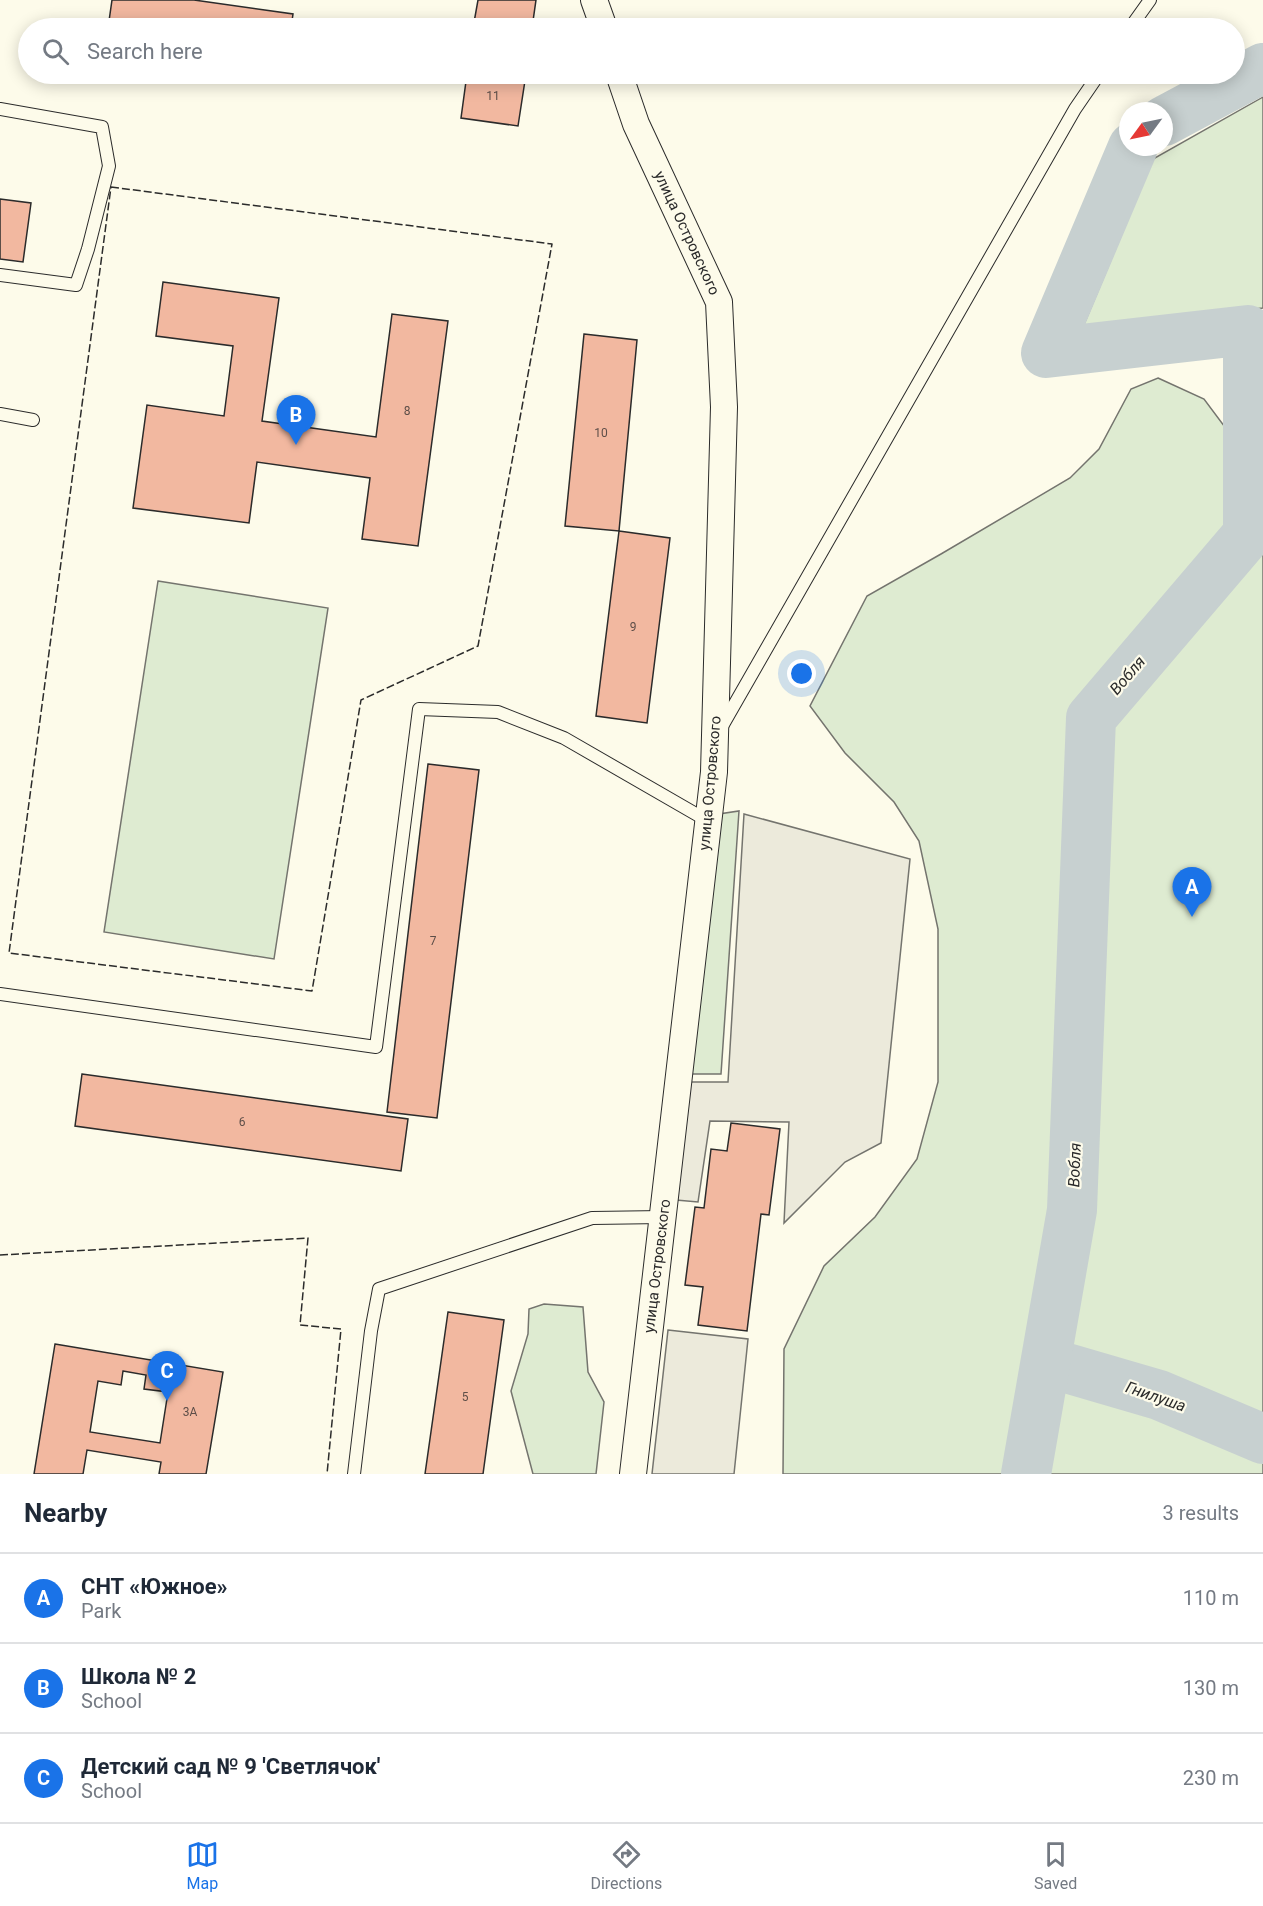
<!DOCTYPE html>
<meta charset="utf-8">
<style>
body{margin:0;font-family:Roboto,sans-serif;background:#f6f6f7;color:#1f2937}
.compass{position:absolute;left:1119px;top:102px;width:54px;height:54px;border-radius:50%;background:#fff;box-shadow:0 3px 15px #0003;rotate:237deg}
.you{position:absolute;left:802px;top:674px;width:21px;height:21px;margin:-15px;border:4px solid #fff;border-radius:50%;background:#1a73e8;box-shadow:0 0 0 9px #1a73e833}
.badge{display:grid;place-items:center;width:39px;height:39px;border-radius:50%;background:#1a73e8;color:#fff;font-size:20px;font-weight:700}
.pin{position:absolute;translate:-50% -50px;filter:drop-shadow(0 2px 3px #0008)}
.pin::after{content:'';position:absolute;top:32px;width:21px;height:18px;background:inherit;clip-path:polygon(0 0,100% 0,50% 100%)}
.list{margin:0;padding:0;list-style:none}
h2{display:flex;justify-content:space-between;align-items:center;height:78px;margin:0;padding:0 24px;font-size:26px}
h2 small{font-size:20px;font-weight:400;color:#747a83}
.list li{display:grid;grid-template-columns:39px 1fr auto;gap:18px;align-items:center;box-sizing:border-box;height:90px;padding:0 24px;border-top:2px solid #e0e1e3}
.list b{display:block;font-size:22px;white-space:nowrap}
.list p{margin:0;font-size:20px;white-space:nowrap;color:#747a83}
.list em{font-size:20px;font-style:normal;color:#747a83}
.icon{flex:none;width:33px;height:33px;fill:none;stroke:currentColor;stroke-width:2;stroke-linecap:round;stroke-linejoin:round}
.map{position:relative;flex:none;width:1263px;height:1474px;overflow:hidden}
.search{position:absolute;background:#fff;box-shadow:0 3px 15px #0003;left:18px;right:18px;top:18px;height:66px;display:flex;align-items:center;gap:15px;box-sizing:border-box;padding:0 21px;border-radius:33px;color:#747a83;font-size:22px}
.sheet{height:348px;background:#fff}
nav{display:flex;justify-content:space-around;align-items:center;box-sizing:border-box;height:84px;border-top:2px solid #e0e1e3;background:#fff;font-size:16px;color:#747a83}
nav a{display:grid;justify-items:center;gap:3px}
nav .on{color:#1a73e8}
.map>svg:first-child{display:block}
</style>
<div class="map">
<svg width="1263" height="1474" viewBox="0 0 1263 1474">
<rect width="100%" height="100%" fill="#fdfbea"/>
<g fill="#deebd1" stroke="#74746e" stroke-width="1.5">
<polygon points="1263,97 1263,308 1082,329 1153,159"/>
<polygon points="1158,378 1204,399 1263,478 1263,1474 783,1474 784,1349 824,1266 875,1217 917,1159 938,1082 938,929 919,841 894,802 845,753 810,706 867,596 941,554 1070,478 1099,449 1131,389"/>
<polygon points="158,581 328,608 274,959 104,932"/>
<polygon points="739,811 721,1074 688,1074 719,814"/>
<polygon points="544,1304 583,1307 588,1372 604,1402 596,1474 533,1474 511,1391 528,1334 529,1309"/>
</g>
<g fill="#eceadb" stroke="#74746e" stroke-width="1.5">
<polygon points="744,814 910,859 881,1143 845,1162 784,1223 789,1122 710,1121 698,1202 665,1199 684,1082 728,1082"/>
<polygon points="668,1330 748,1339 734,1474 652,1474"/>
</g>
<g fill="none" stroke-linecap="round" stroke-linejoin="round">
<g stroke="#c7d0d0" stroke-width="50">
<polyline points="1164,121 1263,68"/>
<polyline points="1046,1362 1159,1395 1263,1439"/>
<polyline points="1026,1474 1072,1210 1091,718 1248,534 1248,330 1046,353 1133,147"/>
</g>
</g>
<g fill="#f2b8a0" stroke="#2b2b2b" stroke-width="1.5" fill-rule="evenodd">
<polygon points="112,0 194,0 293,14 291,28 108,28"/>
<polygon points="478,0 536,0 532,28 473,28"/>
<polygon points="467,74 526,74 518,126 461,118"/>
<polygon points="0,199 31,203 23,262 0,259"/>
<polygon points="163,282 279,298 262,421 376,437 392,314 448,321 418,546 362,539 370,478 257,462 249,523 133,508 147,405 224,416 233,346 156,336"/>
<polygon points="584,334 637,340 619,531 565,526"/>
<polygon points="619,531 670,538 647,723 596,716"/>
<polygon points="428,764 479,770 437,1118 387,1112"/>
<polygon points="82,1074 408,1119 401,1171 75,1126"/>
<polygon points="731,1123 780,1129 769,1215 761,1214 747,1331 698,1325 703,1287 685,1285 695,1207 704,1208 711,1149 727,1151"/>
<polygon points="448,1312 504,1320 483,1474 425,1474"/>
<path d="M 55,1344 L 223,1372 L 206,1474 L 159,1474 L 161,1462 L 87,1450 L 83,1474 L 34,1474 ZM 123,1371 L 146,1375 L 144,1389 L 168,1392 L 160,1443 L 90,1432 L 98,1381 L 121,1385 Z"/>
</g>
<g fill="none" stroke-linecap="round" stroke-linejoin="round">
<defs>
<g id="service">
<polyline points="1130,28 1150,0"/>
<polyline points="0,109 102,127 109,166 88,249 76,285 0,275"/>
<polyline points="0,414 33,420"/>
<polyline points="721,728 1075,109 1099,74"/>
<polyline points="0,994 376,1047 419,709 498,712 564,738 708,821"/>
<polyline points="354,1474 371,1331 379,1289 592,1218 663,1217"/>
</g>
<g id="minor">
<polyline points="594,0 604,28"/>
<polyline points="619,74 636,124 719,302 724,407 714,772 633,1474"/>
</g>
</defs>
<use href="#service" stroke="#2b2b2b" stroke-width="14"/>
<use href="#minor" stroke="#2b2b2b" stroke-width="28"/>
<use href="#service" stroke="#fdfbea" stroke-width="12"/>
<use href="#minor" stroke="#fdfbea" stroke-width="26"/>
<g stroke="#2b2b2b" stroke-width="1.5" stroke-dasharray="8 3" stroke-linecap="butt">
<polygon points="111,187 552,244 478,646 361,700 312,991 9,953"/>
<polyline points="0,1255 308,1238 300,1325 341,1329 327,1474"/>
</g>
</g>
<g text-anchor="middle" stroke-width="4.5" stroke-linejoin="round" paint-order="stroke">
<g font-size="12" fill="#5d4e48">
<text x="493" y="100">11</text>
<text x="407" y="415">8</text>
<text x="601" y="437">10</text>
<text x="633" y="631">9</text>
<text x="433" y="945">7</text>
<text x="242" y="1126">6</text>
<text x="465" y="1401">5</text>
<text x="190" y="1416">3А</text>
</g>
<g font-size="15" fill="#2b2b2b" stroke="#fdfbea">
<text transform="translate(687 233) rotate(65)" y="5">улица Островского</text>
<text transform="translate(710 783) rotate(-85)" y="5">улица Островского</text>
<text transform="translate(657 1266) rotate(-83)" y="5">улица Островского</text>
</g>
<g font-size="16" font-style="italic" fill="#2b2b2b" stroke="#fdfbea">
<text transform="translate(1127 675) rotate(-49)" y="6">Вобля</text>
<text transform="translate(1074 1165) rotate(-88)" y="6">Вобля</text>
<text transform="translate(1156 1396) rotate(19)" y="6">Гнилуша</text>
</g>
</g>
</svg>
<svg class="compass" viewBox="-18 -18 36 36"><path d="M0-13l5 13h-10z" fill="#e53935"/><path d="M0 13l5-13h-10z" fill="#747a83"/></svg>
<div class="you"></div>
<div class="pin badge" style="left:1192px;top:917px">A</div>
<div class="pin badge" style="left:296px;top:445px">B</div>
<div class="pin badge" style="left:167px;top:1401px">C</div>
<div class="search"><svg class="icon" aria-label="search" viewBox="0 0 24 24"><circle cx="10" cy="10" r="6"/><path d="M15 15l6 6"/></svg>Search here</div>
</div>
<section class="sheet">
<h2>Nearby<small>3 results</small></h2>
<ul class="list">
<li><span class="badge">A</span><div><b>СНТ «Южное»</b><p>Park</p></div><em>110 m</em></li>
<li><span class="badge">B</span><div><b>Школа № 2</b><p>School</p></div><em>130 m</em></li>
<li><span class="badge">C</span><div><b>Детский сад № 9 'Светлячок'</b><p>School</p></div><em>230 m</em></li>
</ul>
</section>
<nav>
<a class="on"><svg class="icon" aria-label="map" viewBox="0 0 24 24"><path d="M3 6l6-2 6 2 6-2v14l-6 2-6-2-6 2zM9 4v14M15 6v14"/></svg>Map</a>
<a><svg class="icon" aria-label="directions" viewBox="0 0 24 24"><path d="M12 3l9 9-9 9-9-9zM9 14v-3h6M13 9l2 2-2 2"/></svg>Directions</a>
<a><svg class="icon" aria-label="saved" viewBox="0 0 24 24"><path d="M7 4h10v16l-5-4-5 4z"/></svg>Saved</a>
</nav>
